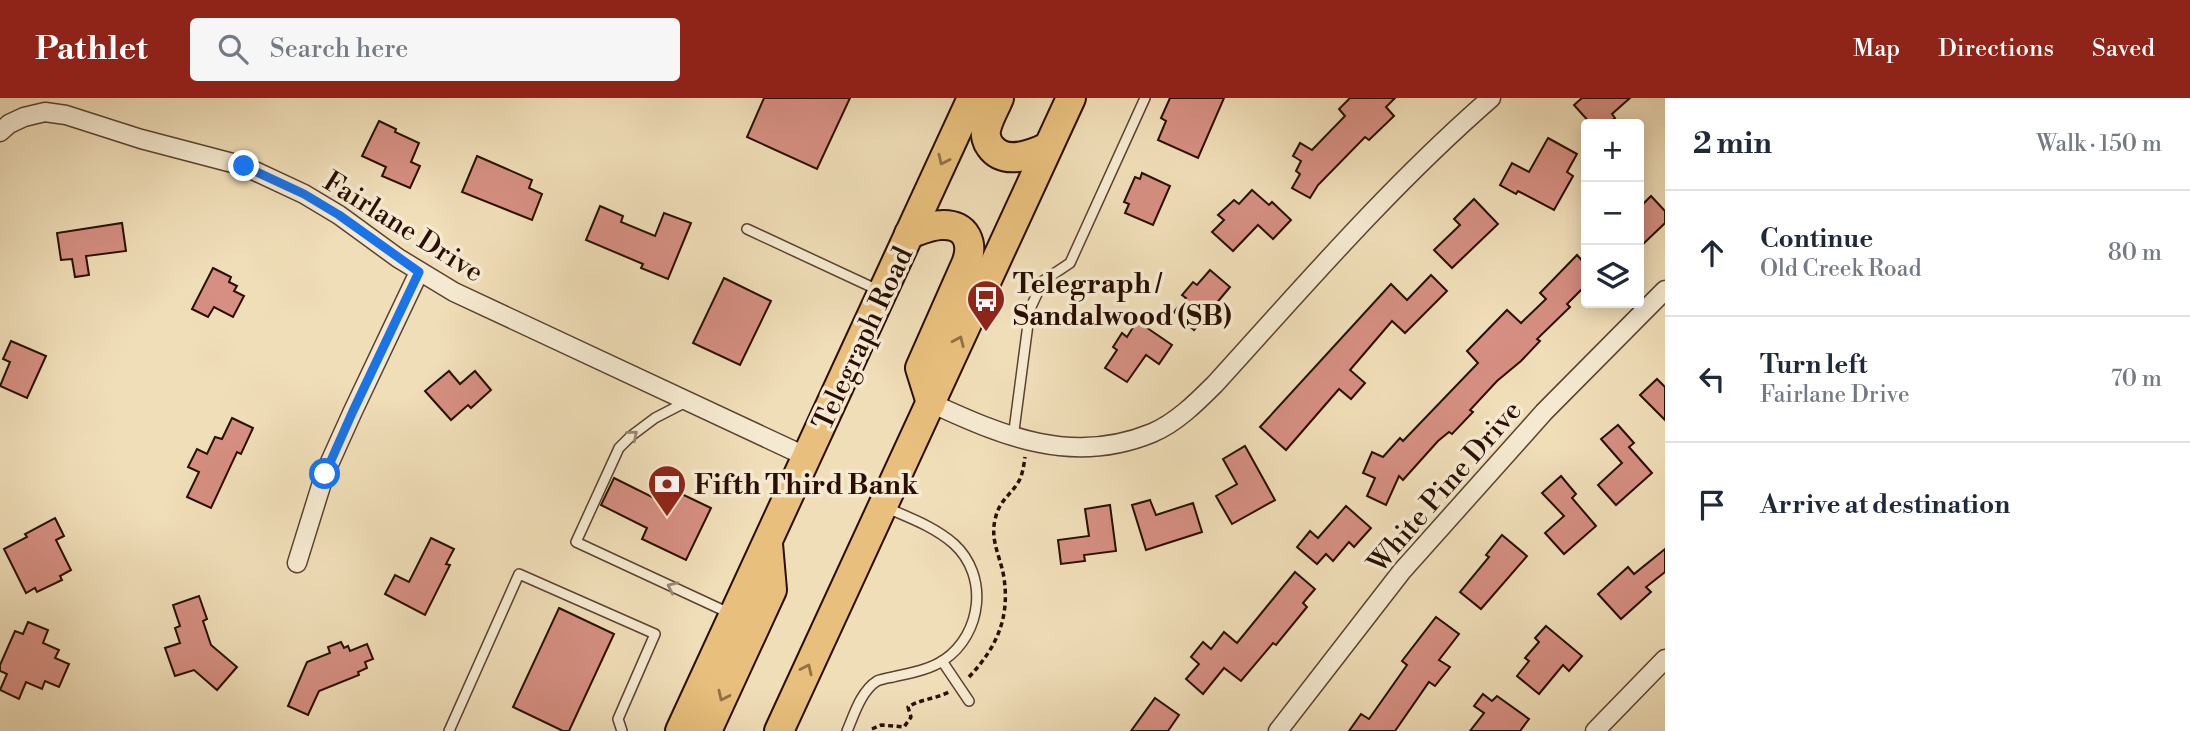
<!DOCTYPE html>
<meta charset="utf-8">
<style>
body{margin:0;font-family:"Libre Bodoni",serif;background:#f6f6f7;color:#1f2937}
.controls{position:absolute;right:21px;top:21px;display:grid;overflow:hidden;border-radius:7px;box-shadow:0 4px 18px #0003}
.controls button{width:63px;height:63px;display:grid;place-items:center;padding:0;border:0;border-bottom:2px solid #e0e1e3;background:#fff;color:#1f2937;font:35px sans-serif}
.stop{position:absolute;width:21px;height:21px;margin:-16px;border:5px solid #1a73e8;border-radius:50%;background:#fff}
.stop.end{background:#1a73e8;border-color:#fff;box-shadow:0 2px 7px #0008}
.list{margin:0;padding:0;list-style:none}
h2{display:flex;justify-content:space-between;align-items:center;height:91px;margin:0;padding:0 28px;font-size:30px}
h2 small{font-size:23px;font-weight:400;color:#747a83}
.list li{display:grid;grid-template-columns:46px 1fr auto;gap:21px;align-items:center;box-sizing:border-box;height:126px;padding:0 28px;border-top:2px solid #e0e1e3}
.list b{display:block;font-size:26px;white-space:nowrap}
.list p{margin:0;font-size:23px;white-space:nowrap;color:#747a83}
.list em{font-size:23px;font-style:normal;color:#747a83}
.icon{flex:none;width:38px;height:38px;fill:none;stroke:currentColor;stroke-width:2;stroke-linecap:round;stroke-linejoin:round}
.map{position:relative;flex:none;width:1665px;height:633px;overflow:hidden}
header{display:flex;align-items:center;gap:42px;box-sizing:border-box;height:98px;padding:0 35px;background:#8f2418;color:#fff}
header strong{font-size:33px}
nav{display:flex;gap:38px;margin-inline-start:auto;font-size:24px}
.search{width:490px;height:63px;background:#f6f6f7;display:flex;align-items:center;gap:18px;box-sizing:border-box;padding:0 24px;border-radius:7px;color:#747a83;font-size:26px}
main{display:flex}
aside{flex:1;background:#fff}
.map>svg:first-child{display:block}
</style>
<header>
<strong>Pathlet</strong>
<div class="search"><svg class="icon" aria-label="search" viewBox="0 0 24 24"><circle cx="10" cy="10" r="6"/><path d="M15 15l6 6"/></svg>Search here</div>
<nav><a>Map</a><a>Directions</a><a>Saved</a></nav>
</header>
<main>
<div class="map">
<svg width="1665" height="633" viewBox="0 0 1665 633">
<rect width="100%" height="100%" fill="#f0deb8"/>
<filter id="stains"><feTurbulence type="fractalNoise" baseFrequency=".00286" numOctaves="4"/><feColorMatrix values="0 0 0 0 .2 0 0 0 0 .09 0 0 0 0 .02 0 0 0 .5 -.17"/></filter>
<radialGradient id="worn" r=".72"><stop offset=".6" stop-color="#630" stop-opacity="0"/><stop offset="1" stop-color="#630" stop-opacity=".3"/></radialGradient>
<g fill="#d68f82" stroke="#290e01" stroke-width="2">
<polygon points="764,0 850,0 817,71 747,39"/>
<polygon points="1170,0 1224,0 1198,60 1158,42 1166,23 1161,20"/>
<polygon points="1350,0 1395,0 1386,9 1394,18 1369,42 1365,39 1318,87 1310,100 1292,90 1300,76 1296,73 1301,63 1293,58 1300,45 1312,52 1345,18 1339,11"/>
<polygon points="1582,0 1630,0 1612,16 1615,20 1607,26 1591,26 1574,7"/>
<polygon points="379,23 396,31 395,34 419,45 411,64 420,68 410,90 382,78 386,69 362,58"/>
<polygon points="1548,40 1577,56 1567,74 1573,78 1554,112 1518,93 1516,96 1500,87 1512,65 1529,74"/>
<polygon points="477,58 532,82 529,90 542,96 532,122 462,94"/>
<polygon points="1142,75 1170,88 1153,127 1125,115 1129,106 1124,104 1135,79 1140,81"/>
<polygon points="1252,92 1269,107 1272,104 1291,122 1273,141 1258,127 1233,153 1212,134 1224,122 1218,117 1234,102 1239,106"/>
<polygon points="1651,98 1665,113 1665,125 1639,150 1639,110"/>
<polygon points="1474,101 1498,126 1452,170 1434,152 1460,127 1454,121"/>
<polygon points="600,108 623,118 621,124 655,138 664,115 691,125 668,181 641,170 643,166 586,142"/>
<polygon points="122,125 126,153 86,158 89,177 75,179 72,161 61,162 57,135"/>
<polygon points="1577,157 1586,167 1586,187 1567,206 1570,209 1537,241 1540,243 1521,263 1497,283 1470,312 1473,314 1452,336 1449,334 1438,343 1403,382 1399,378 1386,407 1367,398 1375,380 1363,375 1372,354 1383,359 1400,340 1403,343 1478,265 1467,253 1507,212 1521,225 1546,201 1540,195"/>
<polygon points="213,170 231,179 229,184 237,188 234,193 244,198 233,219 214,209 208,219 192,211"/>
<polygon points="1210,172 1230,189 1194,232 1174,214 1186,200 1182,197 1193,184 1197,187"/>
<polygon points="1431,177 1447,193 1405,235 1392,223 1350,272 1365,285 1351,301 1339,291 1286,352 1260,329 1391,186 1407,202"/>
<polygon points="724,180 771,203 740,267 693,245"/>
<polygon points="1137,223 1172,247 1159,266 1146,257 1127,284 1105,270 1117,252 1113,249 1122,235 1127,239"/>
<polygon points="11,243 46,258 27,300 0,288 10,264 3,261"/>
<polygon points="449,273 460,286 475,273 491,292 471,310 468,307 451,322 425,293"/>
<polygon points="1657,281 1665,289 1665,322 1640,297"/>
<polygon points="232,320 253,330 241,356 237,354 211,410 187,399 199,374 188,369 197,351 207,356 215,339 222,341"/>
<polygon points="1618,327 1634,345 1629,349 1652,375 1616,407 1598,387 1622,365 1601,341"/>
<polygon points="1245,348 1275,402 1232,426 1216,398 1237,386 1223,361"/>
<polygon points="1561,378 1576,396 1572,400 1596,428 1564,456 1545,435 1564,418 1542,395"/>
<polygon points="614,380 658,402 665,388 711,410 686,462 642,441 647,430 601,407"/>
<polygon points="1150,402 1156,417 1193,405 1202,434 1146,452 1132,407"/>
<polygon points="1110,407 1116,453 1084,457 1085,463 1061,466 1058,442 1089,438 1085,411"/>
<polygon points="1346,408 1371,430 1354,449 1349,444 1333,463 1326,456 1317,466 1297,449 1310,433 1318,440"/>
<polygon points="55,420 64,438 56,442 71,472 60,478 62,482 37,494 35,490 26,495 4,451 27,439 25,436"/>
<polygon points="1502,437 1527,458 1481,511 1460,494 1489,459 1486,457"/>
<polygon points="431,440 454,451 446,466 450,467 425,517 385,496 395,477 409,484"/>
<polygon points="1665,451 1665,474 1646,489 1651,494 1621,521 1598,496 1628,469 1634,476"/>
<polygon points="1295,474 1315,491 1303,505 1307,509 1276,547 1273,545 1241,583 1224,570 1203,596 1186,581 1199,566 1191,559 1203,544 1211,551 1224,534 1237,545"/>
<polygon points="199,498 207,521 203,523 211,547 237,569 217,592 194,572 175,578 165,550 180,545 175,530 180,528 173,507"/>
<polygon points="559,510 614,536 569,633 563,633 513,609"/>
<polygon points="1436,519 1459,536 1439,562 1450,569 1435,588 1429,584 1395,633 1349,633 1361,616 1369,621 1407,567 1402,563"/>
<polygon points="28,524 48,532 43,545 59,552 55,560 69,566 59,589 45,583 42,591 26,584 19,601 0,592 7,576 0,573 0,567 15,533 23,536"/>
<polygon points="1546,528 1582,558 1569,573 1563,567 1539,596 1517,578 1529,563 1525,560 1539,544 1535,540"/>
<polygon points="341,544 344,550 348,548 350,553 367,546 373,561 365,564 367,570 358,574 359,577 319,593 308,617 288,608 307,564 330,555 328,549"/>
<polygon points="1483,596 1492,603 1497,598 1529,621 1520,633 1470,633 1484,615 1474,608"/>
<polygon points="1155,600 1179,617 1168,633 1131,633"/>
</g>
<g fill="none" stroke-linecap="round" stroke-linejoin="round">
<defs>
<g id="service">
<polyline points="747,131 878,192"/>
<polyline points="686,304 655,320 631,338 619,350 576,444 729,515"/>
<polyline points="1013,340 1030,211 1043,183 1070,165 1145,0"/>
<polyline points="942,563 969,603"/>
<polyline points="449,633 519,476 655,536 618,621 622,633"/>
<path d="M 847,633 C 854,617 861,593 877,583 C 882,581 888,580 893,579 C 910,575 929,572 944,562 C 982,536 989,478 954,446 C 935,429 910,420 887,410"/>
</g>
<g id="minor">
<polyline points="0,34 9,26 24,19 45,14 66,17 141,41 244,68 304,96 339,117 398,160 454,194 807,359"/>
<path d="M 931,305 C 1003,338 1072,368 1152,335 C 1176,325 1197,304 1215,286 C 1304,188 1391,87 1491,0"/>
<polyline points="297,465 325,375 353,313 419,174"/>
<polyline points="1278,633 1402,473 1544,314 1665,192"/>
<polyline points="1595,633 1665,561"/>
</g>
<g id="trunk">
<path d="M 999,0 C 995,10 988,21 986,32 C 985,37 987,44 990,48 C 1004,68 1031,57 1048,49"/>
<path d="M 909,136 C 920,132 931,127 942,127 C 967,126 974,146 966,166 L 920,270 L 931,305"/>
<polyline points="680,633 972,0"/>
<polyline points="707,633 772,492 768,446"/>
<polyline points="779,633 1071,0"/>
</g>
</defs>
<use href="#service" stroke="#5b422f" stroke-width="12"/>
<use href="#minor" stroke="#5b422f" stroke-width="21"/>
<use href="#trunk" stroke="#290e01" stroke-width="32"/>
<g stroke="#290e01" stroke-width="3.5" stroke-dasharray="5 3.5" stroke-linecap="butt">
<path d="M 969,579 C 996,550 1010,521 1004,480 C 1001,460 990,443 995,422 C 999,401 1012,397 1020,381 C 1023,374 1024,366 1025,359"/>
<path d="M 872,631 L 881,627 L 904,629 L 911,619 L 908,609 C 921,601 935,601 949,594"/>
</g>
<use href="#service" stroke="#f5ead1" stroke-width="9"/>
<use href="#minor" stroke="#f5ead1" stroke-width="18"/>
<use href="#trunk" stroke="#e8bf7c" stroke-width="28"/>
</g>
<defs><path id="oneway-chevron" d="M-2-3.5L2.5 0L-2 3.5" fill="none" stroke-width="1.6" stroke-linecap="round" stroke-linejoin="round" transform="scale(1.75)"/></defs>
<g stroke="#926f45">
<use href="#oneway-chevron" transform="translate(943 62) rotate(115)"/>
<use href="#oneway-chevron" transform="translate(959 243) rotate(-66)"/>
<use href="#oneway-chevron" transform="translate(807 571) rotate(-65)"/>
<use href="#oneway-chevron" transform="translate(723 598) rotate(115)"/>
</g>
<g stroke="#998773">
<use href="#oneway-chevron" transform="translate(633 337) rotate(-40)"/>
<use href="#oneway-chevron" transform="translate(672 489) rotate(-155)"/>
</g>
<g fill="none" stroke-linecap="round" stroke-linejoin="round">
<polyline stroke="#1a73e8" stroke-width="9" points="244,68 304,96 339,117 419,174 353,313 325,376"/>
</g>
<defs>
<symbol id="bus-pin" viewBox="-11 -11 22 30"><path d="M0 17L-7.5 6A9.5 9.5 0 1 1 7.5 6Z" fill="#8f2418" stroke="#f5ead1"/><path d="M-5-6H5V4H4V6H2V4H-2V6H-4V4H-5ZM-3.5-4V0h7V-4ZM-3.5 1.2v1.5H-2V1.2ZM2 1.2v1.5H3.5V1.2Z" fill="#fff"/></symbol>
<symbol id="bank-pin" viewBox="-11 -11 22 30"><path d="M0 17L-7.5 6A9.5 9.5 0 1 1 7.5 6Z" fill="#8f2418" stroke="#f5ead1"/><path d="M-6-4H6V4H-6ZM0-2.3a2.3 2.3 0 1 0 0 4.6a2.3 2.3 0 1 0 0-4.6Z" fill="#fff"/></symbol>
</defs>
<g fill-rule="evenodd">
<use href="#bus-pin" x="964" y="179" width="44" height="60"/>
<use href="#bank-pin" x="645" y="364" width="44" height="60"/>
</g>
<g text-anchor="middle" stroke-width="7" stroke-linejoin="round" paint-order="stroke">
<g font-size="28" fill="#290e01" stroke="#f5ead1">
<text transform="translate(404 128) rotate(32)" y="10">Fairlane Drive</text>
<text transform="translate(862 240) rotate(-65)" y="10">Telegraph Road</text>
<text transform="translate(1444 388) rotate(-49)" y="10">White Pine Drive</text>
</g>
<g font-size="28" font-weight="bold" fill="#290e01" stroke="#f5ead1" text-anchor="start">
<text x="1013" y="195">Telegraph /<tspan x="1013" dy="32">Sandalwood (SB)</tspan></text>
<text x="694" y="396">Fifth Third Bank</text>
</g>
</g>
<rect width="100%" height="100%" filter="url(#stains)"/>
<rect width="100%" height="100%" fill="url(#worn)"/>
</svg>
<div class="controls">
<button>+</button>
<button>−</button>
<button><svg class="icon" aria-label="layers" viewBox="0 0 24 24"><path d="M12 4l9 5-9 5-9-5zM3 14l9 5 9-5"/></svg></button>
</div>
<div class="stop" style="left:325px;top:376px"></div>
<div class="stop end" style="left:244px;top:68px"></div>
</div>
<aside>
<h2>2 min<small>Walk · 150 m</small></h2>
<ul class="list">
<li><svg class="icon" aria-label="ahead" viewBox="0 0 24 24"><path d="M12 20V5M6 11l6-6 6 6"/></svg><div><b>Continue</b><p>Old Creek Road</p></div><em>80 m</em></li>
<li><svg class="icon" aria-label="left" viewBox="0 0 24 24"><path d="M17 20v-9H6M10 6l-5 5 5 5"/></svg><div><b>Turn left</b><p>Fairlane Drive</p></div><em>70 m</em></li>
<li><svg class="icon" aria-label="arrive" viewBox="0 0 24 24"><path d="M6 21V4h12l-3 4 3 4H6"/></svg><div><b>Arrive at destination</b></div></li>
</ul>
</aside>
</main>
